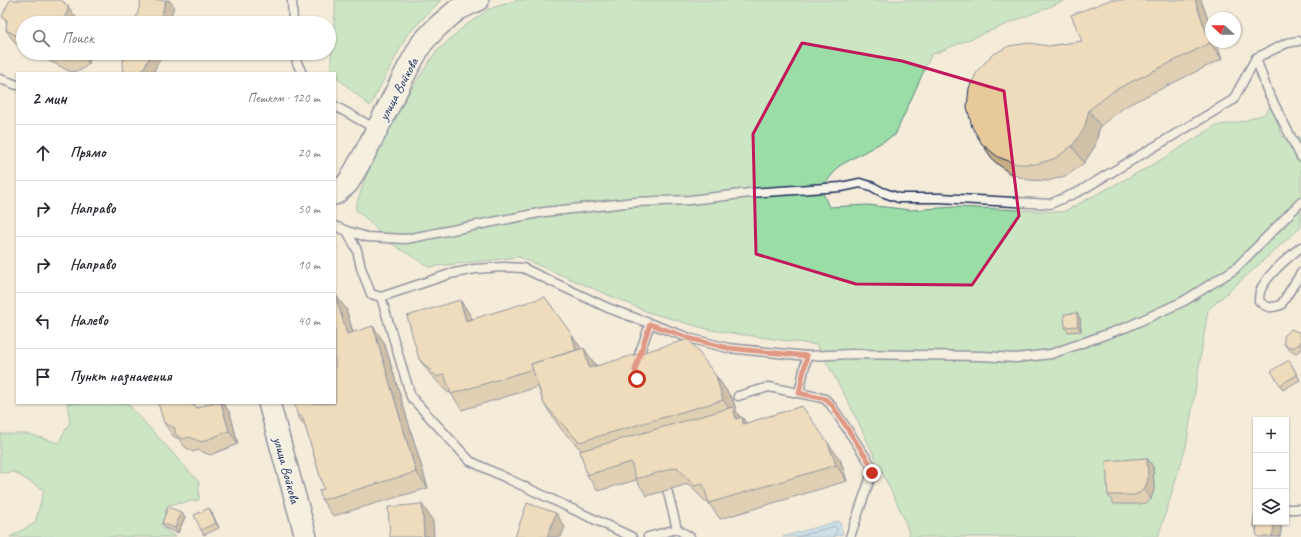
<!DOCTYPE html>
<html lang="ru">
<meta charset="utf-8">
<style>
body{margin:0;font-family:Caveat,sans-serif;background:#f2f2f3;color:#2b2b33}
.controls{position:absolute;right:12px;bottom:12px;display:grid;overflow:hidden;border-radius:0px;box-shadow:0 1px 3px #0004}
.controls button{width:36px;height:36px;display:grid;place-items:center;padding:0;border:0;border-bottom:1px solid #e1e1e2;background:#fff;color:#2b2b33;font:20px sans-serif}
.compass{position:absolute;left:1205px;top:12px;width:36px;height:36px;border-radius:50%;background:#fff;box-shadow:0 1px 3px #0004;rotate:292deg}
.stop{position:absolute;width:12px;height:12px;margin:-9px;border:3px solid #c8321e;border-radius:50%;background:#fff}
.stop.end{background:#c8321e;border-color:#fff;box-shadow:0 1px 4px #0008}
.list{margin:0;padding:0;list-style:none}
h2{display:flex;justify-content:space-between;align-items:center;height:52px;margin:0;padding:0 16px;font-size:17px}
h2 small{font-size:13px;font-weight:400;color:#7c7c81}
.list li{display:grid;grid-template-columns:26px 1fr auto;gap:12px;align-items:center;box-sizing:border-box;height:56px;padding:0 16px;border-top:1px solid #e1e1e2}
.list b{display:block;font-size:15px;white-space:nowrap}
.list em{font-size:13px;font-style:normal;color:#7c7c81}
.icon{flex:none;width:22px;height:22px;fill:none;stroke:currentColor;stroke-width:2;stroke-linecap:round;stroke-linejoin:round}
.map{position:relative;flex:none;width:1301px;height:537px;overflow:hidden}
.search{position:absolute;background:#fff;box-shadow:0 1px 3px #0004;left:16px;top:16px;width:320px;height:44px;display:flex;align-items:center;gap:10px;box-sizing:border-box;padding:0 14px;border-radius:22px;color:#7c7c81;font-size:15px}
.panel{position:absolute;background:#fff;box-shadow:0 1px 3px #0004;left:16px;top:72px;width:320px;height:332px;border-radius:0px}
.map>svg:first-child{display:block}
</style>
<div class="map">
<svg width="1301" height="537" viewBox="0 0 1301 537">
<rect width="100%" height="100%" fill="#f4ebd8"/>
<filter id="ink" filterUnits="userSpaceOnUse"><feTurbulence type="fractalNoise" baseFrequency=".025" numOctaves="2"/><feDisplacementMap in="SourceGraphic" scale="8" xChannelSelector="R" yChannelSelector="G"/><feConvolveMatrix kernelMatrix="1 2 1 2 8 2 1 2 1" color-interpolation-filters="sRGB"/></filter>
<g filter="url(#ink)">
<g fill="#9bdda7" stroke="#5b8682">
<polygon points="335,0 441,0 407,35 370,106 335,76 335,73 330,72 335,13"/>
<polygon points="517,0 1066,0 931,55 895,135 839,166 821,189 829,207 868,205 910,210 955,207 1063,212 1156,163 1215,126 1244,121 1264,114 1272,105 1282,137 1301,137 1301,227 1208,310 1186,447 1158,537 910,537 904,518 849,403 817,345 710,330 648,312 519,257 429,267 384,239 371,223 355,209 365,179 392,119 435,53 461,29 489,9"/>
<polygon points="67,403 127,403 199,482 199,500 168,505 161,526 176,537 10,537 35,523 44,490 14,472 0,473 0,434 29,434 58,443 70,422"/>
</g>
<polygon fill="#9dd3fc" stroke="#6991bd" points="839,521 843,534 832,537 782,537"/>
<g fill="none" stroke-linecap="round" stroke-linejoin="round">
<polyline stroke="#4f719d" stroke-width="1" points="797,537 835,526 837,530 834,537"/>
<defs>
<g id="service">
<polyline points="292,0 293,23"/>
<polyline points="1298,41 1287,43 1256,58 1267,90 1301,157"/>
<polyline points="296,53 297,63 302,73"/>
<polyline points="0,79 17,85"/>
<polyline points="335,106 376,129"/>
<polyline points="335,226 347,231 367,237 406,239 544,212 635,202 690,200 750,193 841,187 860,183 871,186 882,192 899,198 940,198 1050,204 1080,191 1233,100 1256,58"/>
<polyline points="347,231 357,250 361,268 371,294 381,297 450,274 475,269 503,267 523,268 608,308 692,339 728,348 807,356 852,354 982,356 1016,358 1051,354 1127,327 1184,301 1235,269 1301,202"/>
<path d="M 1301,247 C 1288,258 1265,276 1260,292 C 1259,295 1259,298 1259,301 C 1268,309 1270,308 1281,305 L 1301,273"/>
<polyline points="381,297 411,397 470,461 632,537"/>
<polyline points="636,363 650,324"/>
<polyline points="799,393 807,356"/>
<polyline points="738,396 769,387 818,397 825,399 831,405 871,465 872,473 850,537"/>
<polyline points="668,493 677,529"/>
<polyline points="1286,509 1301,509"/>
<polyline points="648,537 677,529 690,537"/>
</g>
<g id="tertiary">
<polyline points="335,194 348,183 365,153 408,68 422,43 437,27 457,10 478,0"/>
<polyline points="269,403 306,537"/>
</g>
</defs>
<use href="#service" stroke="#1b2f5e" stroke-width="11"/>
<use href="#tertiary" stroke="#1b2f5e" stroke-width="24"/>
<use href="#service" stroke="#f7f3e8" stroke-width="8"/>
<use href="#tertiary" stroke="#f7f3e8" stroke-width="21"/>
</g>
<g fill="#c7ad84" stroke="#1b2f5e">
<polygon points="1201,0 1222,59 1126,106 1100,126 1095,146 1084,163 1068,175 1048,181 1028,180 1009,173 994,161 982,144 1049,46 1082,41"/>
<polygon points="64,2 68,6 77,19 23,23 23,48 15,43 6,30 7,23 2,16"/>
<polygon points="34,53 89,53 89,64 81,70 71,72"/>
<polygon points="119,53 163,53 153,73 123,73 124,60"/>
<polygon points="335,294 346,309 353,332 384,342 428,488 333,516 322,500 324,489 306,428 298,417"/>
<polygon points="460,300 471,316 472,319 581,348 597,366 716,376 733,400 737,413 741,418 742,417 746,423 840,459 847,481 720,519 708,502 706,502 688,484 647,496 636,480 598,491 587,475 581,450 561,429 544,404 538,387 462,410 450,392 448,393 431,375 419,359"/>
<polygon points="1080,318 1081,331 1068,332 1065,327"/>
<polygon points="1301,335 1301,350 1296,353 1288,349 1284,344"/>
<polygon points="1289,360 1300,380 1283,390 1280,385"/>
<polygon points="211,403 223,403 230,413 238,444 210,455 198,450 193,452 185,447 179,439 173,436 164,423 195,407 197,408"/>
<polygon points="1147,458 1153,467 1154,489 1151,499 1146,503 1140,504 1114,504 1108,495"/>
<polygon points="209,508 212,513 219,528 204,535 201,530"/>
<polygon points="181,512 185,517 178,533 165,528 162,523"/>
<polygon points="1256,522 1282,522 1280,537 1256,530 1253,525"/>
</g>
<g fill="#a28d6c" stroke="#1b2f5e">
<polygon points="166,0 169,0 174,6 169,23 159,23"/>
<polygon points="1195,0 1201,0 1211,29 1211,42 1216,42 1222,59 1210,43"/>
<polygon points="68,6 77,19 77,23 65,23 62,20"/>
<polygon points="81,53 89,53 89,64"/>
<polygon points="152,53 163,53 153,73 141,73"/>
<polygon points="1089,110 1100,126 1095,146 1084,163 1072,146"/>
<polygon points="335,294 346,309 358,350 347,334"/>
<polygon points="460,300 471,316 477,338 466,321"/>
<polygon points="1077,313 1080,318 1081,331 1078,326"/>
<polygon points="373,326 384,342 428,488 416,472"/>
<polygon points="572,335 583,351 577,355"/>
<polygon points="584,348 600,372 589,368"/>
<polygon points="716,376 733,400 737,413 742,420 742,417 753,434 736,419 736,417 723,400"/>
<polygon points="188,403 194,403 197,416"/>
<polygon points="221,403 223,403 230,413 238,444 229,431"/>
<polygon points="828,443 840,459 847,481 836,465"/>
<polygon points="1147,458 1153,467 1154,489 1151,499 1144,489"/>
<polygon points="422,504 433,521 434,537 425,537 424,536"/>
<polygon points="209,508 212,513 219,528 216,523"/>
<polygon points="181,512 185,517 178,533 175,528"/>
<polygon points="556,513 565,527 561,537 547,537"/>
<polygon points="1274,522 1282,522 1280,537 1271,537"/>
</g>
<g fill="#e7c99a" stroke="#1b2f5e">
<polygon points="10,0 61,0 68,6 67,13 62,20 66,23 23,23 23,39 6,30 7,20 2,16"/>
<polygon points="141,0 166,0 159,23 135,23"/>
<polygon points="1110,0 1195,0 1210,43 1115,90 1089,110 1084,129 1072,146 1056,158 1037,164 1017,164 998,157 982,144 972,127 967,107 969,88 978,70 992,55 1009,46 1029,43 1049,46 1082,41 1071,15"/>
<polygon points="50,53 76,53 71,57 62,59"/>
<polygon points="119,53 152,53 141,73 123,73 122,65 125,57"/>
<polygon points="335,294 347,334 373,326 416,472 322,500 319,490 324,489 302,416 298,417 294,403 335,403"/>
<polygon points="545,297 572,335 576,350 531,364 533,369 451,394 444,374 437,377 419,359 407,316 460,300 466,321"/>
<polygon points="1077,313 1078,326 1065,327 1064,314"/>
<polygon points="1291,329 1300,333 1301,343 1293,348 1284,344 1284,335"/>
<polygon points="689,339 716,376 723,400 579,442 544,404 531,364 584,348 589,368"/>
<polygon points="1289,360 1297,375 1280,385 1271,371"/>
<polygon points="158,403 189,403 197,408 211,403 221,403 229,431 201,442 189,437 183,439 175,434 175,428 164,423"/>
<polygon points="802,406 828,443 836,465 709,503 703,484 694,486 677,467 636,479 631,462 587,475 580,451 733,407 736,419 742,417 743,424"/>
<polygon points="1147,458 1148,480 1144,489 1139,493 1134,495 1108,495 1106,461"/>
<polygon points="527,503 556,513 547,537 515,537"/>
<polygon points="422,504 424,536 429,536 429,537 390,537 388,507"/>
<polygon points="168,507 181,512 175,528 162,523"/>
<polygon points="209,508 216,523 201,530 194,515"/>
<polygon points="1255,510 1256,510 1256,522 1274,522 1273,533 1271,537 1258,537 1256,533 1257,525 1253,525"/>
</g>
</g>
<g fill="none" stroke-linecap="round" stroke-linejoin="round" filter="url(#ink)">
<polyline stroke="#c8321e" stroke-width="5" points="637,379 635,370 650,324 692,339 728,348 807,356 799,393 825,399 832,405 871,465 872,473"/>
</g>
<path d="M0 0H1301V537H0ZM 802,43 L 902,61 L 1004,91 L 1019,216 L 972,285 L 856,284 L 756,254 L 753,134 Z" fill="#f4ebd8" fill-opacity=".55" fill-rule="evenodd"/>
<path fill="none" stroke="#c2185b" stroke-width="3" stroke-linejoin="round" d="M 802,43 L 902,61 L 1004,91 L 1019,216 L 972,285 L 856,284 L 756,254 L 753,134 Z"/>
<g text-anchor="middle" stroke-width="4" stroke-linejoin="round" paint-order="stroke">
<g font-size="14" fill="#1b2f5e" stroke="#f7f3e8">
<text transform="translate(398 89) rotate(-62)" y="5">улица Войкова</text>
<text transform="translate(287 470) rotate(75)" y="5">улица Войкова</text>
</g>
</g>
</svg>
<div class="controls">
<button>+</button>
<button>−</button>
<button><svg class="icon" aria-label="layers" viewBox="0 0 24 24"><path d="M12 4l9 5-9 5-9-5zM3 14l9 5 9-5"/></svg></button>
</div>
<svg class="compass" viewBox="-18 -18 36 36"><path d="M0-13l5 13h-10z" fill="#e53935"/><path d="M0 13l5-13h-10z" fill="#7c7c81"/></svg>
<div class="stop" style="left:637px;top:379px"></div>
<div class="stop end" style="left:872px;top:473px"></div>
<div class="search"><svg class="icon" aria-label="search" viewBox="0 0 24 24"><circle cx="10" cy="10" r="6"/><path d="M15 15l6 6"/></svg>Поиск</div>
<section class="panel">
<h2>2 мин<small>Пешком · 120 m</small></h2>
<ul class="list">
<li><svg class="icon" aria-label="ahead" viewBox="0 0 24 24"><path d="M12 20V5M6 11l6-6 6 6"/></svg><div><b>Прямо</b></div><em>20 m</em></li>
<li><svg class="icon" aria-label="right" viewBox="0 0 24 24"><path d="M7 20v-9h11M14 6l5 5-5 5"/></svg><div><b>Направо</b></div><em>50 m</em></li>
<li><svg class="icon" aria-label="right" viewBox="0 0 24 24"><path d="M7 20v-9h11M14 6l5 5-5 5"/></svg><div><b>Направо</b></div><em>10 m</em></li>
<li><svg class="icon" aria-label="left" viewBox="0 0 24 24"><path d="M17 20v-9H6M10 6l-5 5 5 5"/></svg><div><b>Налево</b></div><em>40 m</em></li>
<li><svg class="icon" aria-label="arrive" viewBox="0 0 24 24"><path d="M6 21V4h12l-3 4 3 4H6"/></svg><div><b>Пункт назначения</b></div></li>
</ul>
</section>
</div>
